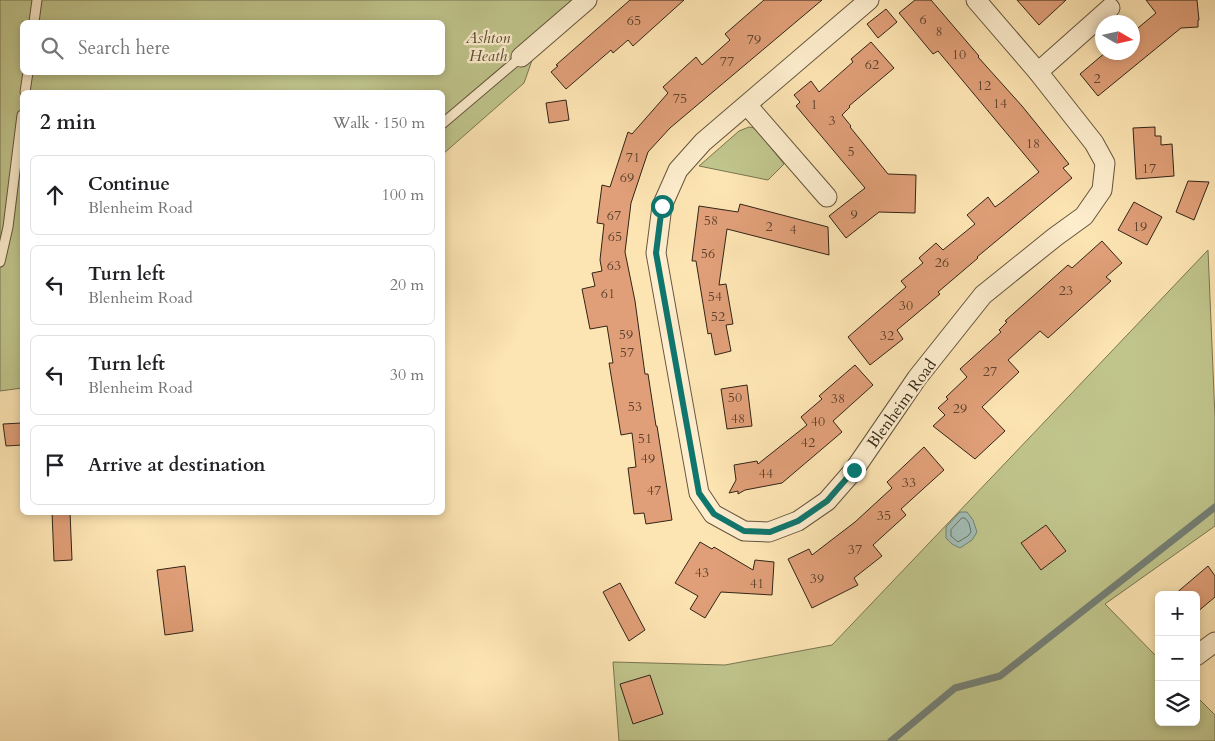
<!DOCTYPE html>
<meta charset="utf-8">
<style>
body{margin:0;font-family:Cardo,serif;background:#f6f6f6;color:#202124}
.controls{position:absolute;right:15px;bottom:15px;display:grid;overflow:hidden;border-radius:8px;box-shadow:0 2px 8px #0003}
.controls button{width:45px;height:45px;display:grid;place-items:center;padding:0;border:0;border-bottom:1px solid #e0e0e0;background:#fff;color:#202124;font:25px sans-serif}
.compass{position:absolute;left:1095px;top:15px;width:45px;height:45px;border-radius:50%;background:#fff;box-shadow:0 2px 8px #0003;rotate:99deg}
.stop{position:absolute;width:15px;height:15px;margin:-11px;border:4px solid #0f766e;border-radius:50%;background:#fff}
.stop.end{background:#0f766e;border-color:#fff;box-shadow:0 1px 5px #0008}
.list{margin:0;padding:0;list-style:none}
h2{display:flex;justify-content:space-between;align-items:center;height:65px;margin:0;padding:0 20px;font-size:21px}
h2 small{font-size:16px;font-weight:400;color:#757577}
.list li{display:grid;grid-template-columns:32px 1fr auto;gap:15px;align-items:center;box-sizing:border-box;height:80px;margin:0 10px 10px;padding:0 10px;border:1px solid #e0e0e0;border-radius:8px}
.list b{display:block;font-size:19px;white-space:nowrap}
.list p{margin:0;font-size:16px;white-space:nowrap;color:#757577}
.list em{font-size:16px;font-style:normal;color:#757577}
.icon{flex:none;width:28px;height:28px;fill:none;stroke:currentColor;stroke-width:2;stroke-linecap:round;stroke-linejoin:round}
.map{position:relative;flex:none;width:1215px;height:741px;overflow:hidden}
.search{position:absolute;background:#fff;box-shadow:0 2px 8px #0003;left:20px;top:20px;width:425px;height:55px;display:flex;align-items:center;gap:12px;box-sizing:border-box;padding:0 18px;border-radius:8px;color:#757577;font-size:19px}
.panel{position:absolute;background:#fff;box-shadow:0 2px 8px #0003;left:20px;top:90px;width:425px;height:425px;border-radius:8px}
.map>svg:first-child{display:block}
</style>
<div class="map">
<svg width="1215" height="741" viewBox="0 0 1215 741">
<rect width="100%" height="100%" fill="#fde5b3"/>
<filter id="stains"><feTurbulence type="fractalNoise" baseFrequency=".004" numOctaves="4"/><feColorMatrix values="0 0 0 0 .2 0 0 0 0 .09 0 0 0 0 .02 0 0 0 .5 -.17"/></filter>
<radialGradient id="worn" r=".72"><stop offset=".6" stop-color="#630" stop-opacity="0"/><stop offset="1" stop-color="#630" stop-opacity=".3"/></radialGradient>
<g fill="#c0c58c" stroke="#797552" fill-rule="evenodd">
<path d="M 0,0 L 577,0 L 542,32 L 524,83 L 443,154 L 442,92 L 22,92 L 22,388 L 0,391 ZM 22,22 L 442,22 L 442,72 L 22,72 Z"/>
<polygon points="749,127 755,128 784,164 768,180 699,166 739,131"/>
<polygon points="1208,250 1215,418 1215,526 1105,604 1159,659 1159,722 1196,722 1196,696 1215,715 1215,741 619,741 613,662 725,665 832,645"/>
</g>
<polygon fill="#a2bdb5" stroke="#758076" points="960,512 967,512 973,520 977,532 972,540 960,548 952,544 946,538 946,527"/>
<g fill="none" stroke-linecap="round" stroke-linejoin="round">
<polygon stroke="#6a7166" stroke-width="1" points="962,518 965,518 969,523 971,532 968,536 958,542 951,536 951,530"/>
<polyline stroke="#758076" stroke-width="7" points="891,741 955,688 1000,676 1215,507"/>
</g>
<g fill="#e09f78" stroke="#322517">
<polygon points="630,0 684,0 633,46 628,40 613,53 611,50 566,89 551,72 558,66 556,65"/>
<polygon points="764,0 822,0 670,128 648,152 631,203 625,252 635,301 645,374 648,374 656,426 657,426 672,520 646,524 644,513 634,514 628,468 636,467 632,433 621,435 609,363 613,363 607,326 590,329 582,289 595,286 592,273 602,271 600,260 604,224 597,223 602,185 610,187 628,132 632,134 668,93 663,87 696,57 702,65 730,40 725,34"/>
<polygon points="915,0 931,0 979,56 978,57 1022,106 1069,164 1063,168 1072,178 977,257 978,258 938,292 940,294 897,330 903,339 870,365 848,337 906,287 901,281 923,263 919,258 936,243 943,250 975,224 967,215 988,197 995,207 1002,202 1039,172 938,51 933,54 899,13"/>
<polygon points="1017,0 1066,0 1039,25"/>
<polygon points="1146,0 1197,0 1199,20 1198,20 1198,27 1181,28 1098,96 1080,74 1106,52 1132,52 1132,33 1156,13"/>
<polygon points="886,9 897,22 878,38 867,24"/>
<polygon points="871,42 894,68 849,106 850,107 842,115 851,126 850,127 888,174 916,175 915,213 879,212 846,238 829,216 865,188 796,106 800,102 794,95 811,81 819,92 853,62 851,59"/>
<polygon points="566,100 569,120 549,123 546,103"/>
<polygon points="1155,127 1155,136 1161,136 1161,145 1172,144 1174,176 1136,179 1133,128"/>
<polygon points="1188,181 1209,182 1194,220 1176,212"/>
<polygon points="1134,202 1162,217 1147,245 1118,230"/>
<polygon points="740,204 828,227 829,255 727,229 719,285 726,284 733,324 726,325 731,351 715,355 711,333 708,334 696,261 692,261 699,206 738,212"/>
<polygon points="1102,241 1122,263 1106,277 1111,281 1048,338 1040,331 1008,360 1019,372 982,407 1005,431 975,459 933,426 945,415 938,408 948,399 946,397 967,377 960,369 1001,332 999,330 1007,322 1005,321 1068,265 1072,268"/>
<polygon points="855,365 873,385 833,421 842,432 782,483 745,490 738,494 738,491 729,493 736,480 734,465 757,461 758,464 807,425 801,417 822,399 819,396"/>
<polygon points="747,385 752,426 727,429 721,389"/>
<polygon points="22,423 22,445 6,446 3,424"/>
<polygon points="924,447 944,470 901,509 906,515 873,545 882,556 854,578 858,585 812,608 788,559 809,549 812,555 855,522 892,488 887,482"/>
<polygon points="52,512 70,512 72,560 54,561"/>
<polygon points="1046,525 1066,551 1041,570 1021,543"/>
<polygon points="700,542 712,549 714,547 753,570 755,560 774,562 772,595 721,592 705,618 690,609 698,596 675,583"/>
<polygon points="185,566 193,631 165,635 157,570"/>
<polygon points="1208,566 1215,576 1215,597 1196,613 1196,595 1174,595"/>
<polygon points="620,583 645,630 629,641 603,592"/>
<polygon points="650,675 663,714 633,724 620,684"/>
</g>
<g fill="none" stroke-linecap="round" stroke-linejoin="round">
<defs>
<g id="service">
<polyline points="34,22 37,0"/>
<polyline points="25,92 28,72"/>
<polyline points="442,124 521,57"/>
<polyline points="0,262 8,227 22,115"/>
</g>
<g id="minor">
<polyline points="869,0 703,142 678,170 662,206 656,253 699,493 713,514 744,531 769,532 777,529 798,521 827,501 854,470 917,378 983,295 1055,237 1084,216 1102,190 1105,163 1094,143 1038,72 976,0"/>
<polyline points="521,57 587,0"/>
<polyline points="1038,72 1110,8"/>
<polyline points="747,105 827,197"/>
<polyline points="1196,656 1215,642"/>
</g>
</defs>
<use href="#service" stroke="#65553e" stroke-width="11"/>
<use href="#minor" stroke="#65553e" stroke-width="21"/>
<use href="#service" stroke="#feeece" stroke-width="9"/>
<use href="#minor" stroke="#feeece" stroke-width="19"/>
</g>
<g fill="none" stroke-linecap="round" stroke-linejoin="round">
<polyline stroke="#0f766e" stroke-width="6" points="662,206 656,253 699,493 714,514 744,531 770,532 798,521 827,501 854,470"/>
</g>
<g text-anchor="middle" stroke-width="4.5" stroke-linejoin="round" paint-order="stroke">
<g font-size="14" fill="#5e442f">
<text x="923" y="24">6</text>
<text x="634" y="25">65</text>
<text x="939" y="36">8</text>
<text x="754" y="44">79</text>
<text x="959" y="59">10</text>
<text x="727" y="66">77</text>
<text x="872" y="69">62</text>
<text x="1097" y="83">2</text>
<text x="984" y="90">12</text>
<text x="680" y="103">75</text>
<text x="1000" y="108">14</text>
<text x="814" y="109">1</text>
<text x="832" y="125">3</text>
<text x="1033" y="148">18</text>
<text x="851" y="156">5</text>
<text x="633" y="162">71</text>
<text x="1149" y="173">17</text>
<text x="627" y="182">69</text>
<text x="854" y="219">9</text>
<text x="614" y="220">67</text>
<text x="711" y="225">58</text>
<text x="769" y="231">2</text>
<text x="1140" y="231">19</text>
<text x="793" y="234">4</text>
<text x="615" y="241">65</text>
<text x="708" y="258">56</text>
<text x="942" y="267">26</text>
<text x="614" y="270">63</text>
<text x="1066" y="295">23</text>
<text x="608" y="298">61</text>
<text x="715" y="301">54</text>
<text x="906" y="310">30</text>
<text x="718" y="321">52</text>
<text x="626" y="339">59</text>
<text x="887" y="340">32</text>
<text x="627" y="357">57</text>
<text x="990" y="376">27</text>
<text x="735" y="402">50</text>
<text x="838" y="403">38</text>
<text x="635" y="411">53</text>
<text x="960" y="413">29</text>
<text x="738" y="423">48</text>
<text x="818" y="426">40</text>
<text x="645" y="443">51</text>
<text x="808" y="447">42</text>
<text x="648" y="463">49</text>
<text x="766" y="478">44</text>
<text x="909" y="487">33</text>
<text x="654" y="495">47</text>
<text x="884" y="520">35</text>
<text x="855" y="554">37</text>
<text x="702" y="577">43</text>
<text x="817" y="583">39</text>
<text x="757" y="588">41</text>
</g>
<g font-size="16" font-style="italic" fill="#564d34" stroke="#feeece">
<text x="488" y="43">Ashton<tspan x="488" dy="18">Heath</tspan></text>
</g>
<g font-size="16" fill="#322517" stroke="#feeece">
<text transform="translate(901 403) rotate(-54)" y="6">Blenheim Road</text>
</g>
</g>
<rect width="100%" height="100%" filter="url(#stains)"/>
<rect width="100%" height="100%" fill="url(#worn)"/>
</svg>
<div class="controls">
<button>+</button>
<button>−</button>
<button><svg class="icon" aria-label="layers" viewBox="0 0 24 24"><path d="M12 4l9 5-9 5-9-5zM3 14l9 5 9-5"/></svg></button>
</div>
<svg class="compass" viewBox="-18 -18 36 36"><path d="M0-13l5 13h-10z" fill="#e53935"/><path d="M0 13l5-13h-10z" fill="#757577"/></svg>
<div class="stop" style="left:662px;top:206px"></div>
<div class="stop end" style="left:854px;top:470px"></div>
<div class="search"><svg class="icon" aria-label="search" viewBox="0 0 24 24"><circle cx="10" cy="10" r="6"/><path d="M15 15l6 6"/></svg>Search here</div>
<section class="panel">
<h2>2 min<small>Walk · 150 m</small></h2>
<ul class="list">
<li><svg class="icon" aria-label="ahead" viewBox="0 0 24 24"><path d="M12 20V5M6 11l6-6 6 6"/></svg><div><b>Continue</b><p>Blenheim Road</p></div><em>100 m</em></li>
<li><svg class="icon" aria-label="left" viewBox="0 0 24 24"><path d="M17 20v-9H6M10 6l-5 5 5 5"/></svg><div><b>Turn left</b><p>Blenheim Road</p></div><em>20 m</em></li>
<li><svg class="icon" aria-label="left" viewBox="0 0 24 24"><path d="M17 20v-9H6M10 6l-5 5 5 5"/></svg><div><b>Turn left</b><p>Blenheim Road</p></div><em>30 m</em></li>
<li><svg class="icon" aria-label="arrive" viewBox="0 0 24 24"><path d="M6 21V4h12l-3 4 3 4H6"/></svg><div><b>Arrive at destination</b></div></li>
</ul>
</section>
</div>
